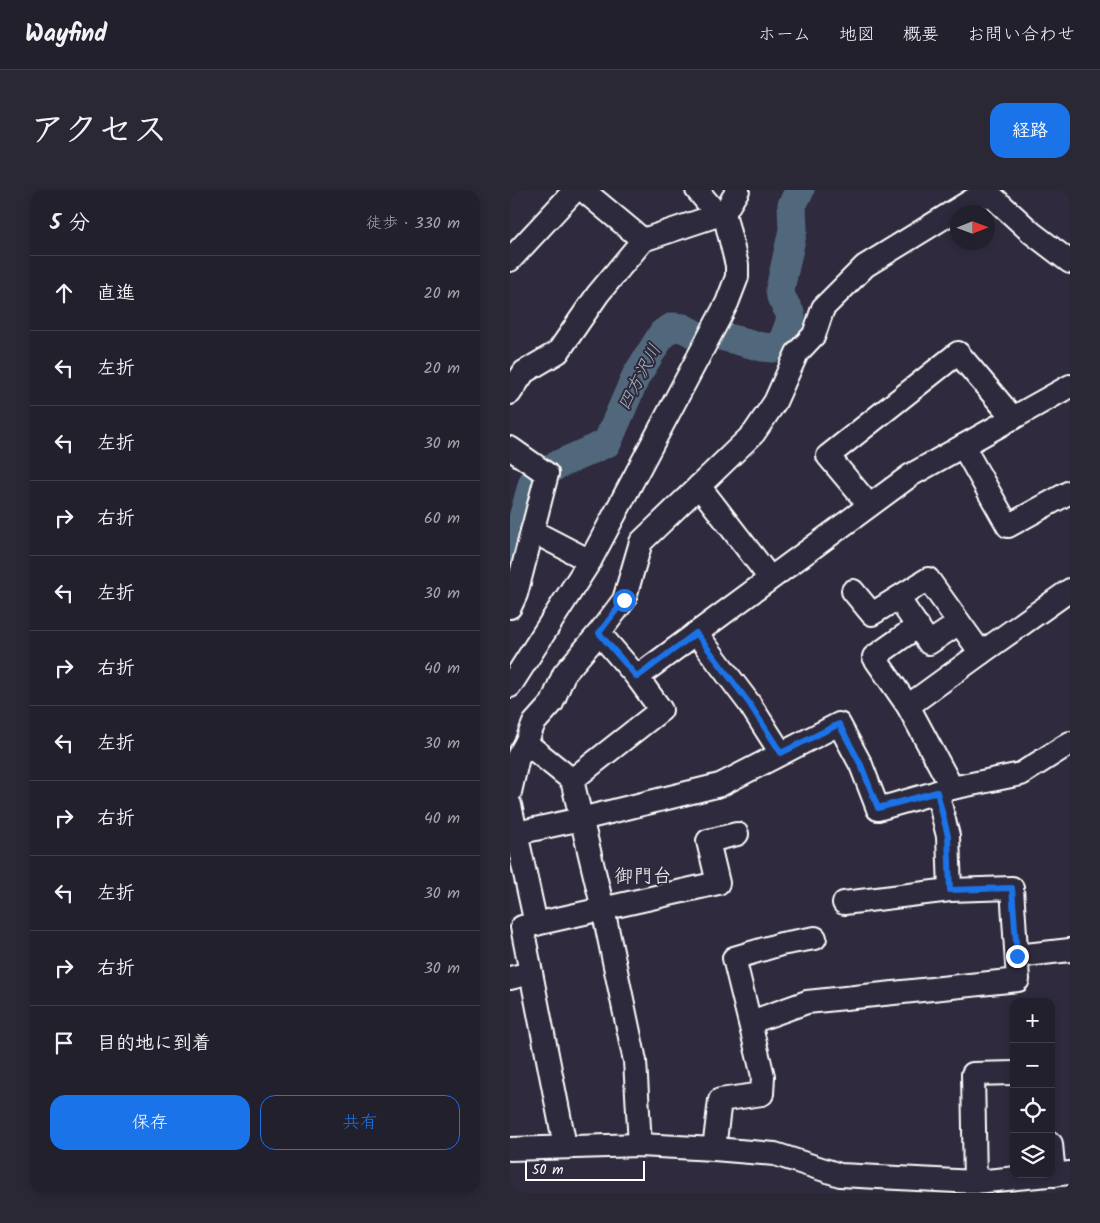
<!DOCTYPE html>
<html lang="ja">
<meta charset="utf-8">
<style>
body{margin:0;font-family:Kalam,"Klee One",sans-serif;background:#2b2836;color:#f1f3f6}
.controls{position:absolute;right:15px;bottom:15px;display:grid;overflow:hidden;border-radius:10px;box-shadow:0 2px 8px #0003}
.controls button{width:45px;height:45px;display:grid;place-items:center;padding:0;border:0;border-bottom:1px solid #403e4a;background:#23202e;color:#f1f3f6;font:25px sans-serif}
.compass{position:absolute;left:440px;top:15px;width:45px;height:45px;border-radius:50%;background:#23202e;box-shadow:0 2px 8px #0003;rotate:89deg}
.scale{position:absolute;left:15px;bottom:12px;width:120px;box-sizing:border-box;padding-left:5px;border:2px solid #fff;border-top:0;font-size:14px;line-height:18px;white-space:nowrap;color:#fff;-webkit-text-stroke:4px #2f2a3d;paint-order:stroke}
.stop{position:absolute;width:15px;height:15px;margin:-11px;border:4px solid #1a73e8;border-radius:50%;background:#fff}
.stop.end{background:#1a73e8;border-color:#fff;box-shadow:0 1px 5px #0008}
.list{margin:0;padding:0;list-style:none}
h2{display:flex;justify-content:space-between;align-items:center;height:65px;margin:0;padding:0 20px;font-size:21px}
h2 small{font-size:16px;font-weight:400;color:#a3a3aa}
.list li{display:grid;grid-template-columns:32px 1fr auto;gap:15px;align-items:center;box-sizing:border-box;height:75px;padding:0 20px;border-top:1px solid #403e4a}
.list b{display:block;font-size:19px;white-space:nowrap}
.list em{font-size:16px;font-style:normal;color:#a3a3aa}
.actions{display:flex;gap:10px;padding:15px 20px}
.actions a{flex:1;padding:11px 0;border:1px solid #1a73e8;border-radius:15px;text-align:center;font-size:18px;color:#1a73e8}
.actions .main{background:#1a73e8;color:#fff}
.icon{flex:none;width:28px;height:28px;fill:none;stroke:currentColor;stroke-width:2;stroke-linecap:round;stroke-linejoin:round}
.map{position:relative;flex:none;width:560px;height:1003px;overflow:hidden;border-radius:15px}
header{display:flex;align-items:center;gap:30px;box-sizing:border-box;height:70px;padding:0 25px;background:#23202e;border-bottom:1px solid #403e4a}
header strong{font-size:24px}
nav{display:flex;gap:28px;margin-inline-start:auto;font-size:18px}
.intro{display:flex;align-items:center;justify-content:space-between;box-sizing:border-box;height:120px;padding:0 30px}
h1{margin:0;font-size:35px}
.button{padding:12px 22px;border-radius:15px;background:#1a73e8;color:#fff;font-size:18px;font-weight:700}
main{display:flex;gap:30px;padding:0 30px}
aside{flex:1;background:#23202e;border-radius:15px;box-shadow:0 2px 8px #0003}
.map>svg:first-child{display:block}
</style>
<header>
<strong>Wayfind</strong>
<nav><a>ホーム</a><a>地図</a><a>概要</a><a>お問い合わせ</a></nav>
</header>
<div class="intro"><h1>アクセス</h1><a class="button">経路</a></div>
<main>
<aside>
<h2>5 分<small>徒歩 · 330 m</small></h2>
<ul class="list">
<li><svg class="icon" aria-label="ahead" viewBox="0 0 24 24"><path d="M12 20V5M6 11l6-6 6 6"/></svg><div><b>直進</b></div><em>20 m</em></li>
<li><svg class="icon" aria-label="left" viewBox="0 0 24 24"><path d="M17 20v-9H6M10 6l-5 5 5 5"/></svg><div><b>左折</b></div><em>20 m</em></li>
<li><svg class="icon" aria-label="left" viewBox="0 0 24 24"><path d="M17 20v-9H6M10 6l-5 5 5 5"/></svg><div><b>左折</b></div><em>30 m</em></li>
<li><svg class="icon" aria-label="right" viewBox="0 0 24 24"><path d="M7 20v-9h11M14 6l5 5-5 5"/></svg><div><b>右折</b></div><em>60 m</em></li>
<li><svg class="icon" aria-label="left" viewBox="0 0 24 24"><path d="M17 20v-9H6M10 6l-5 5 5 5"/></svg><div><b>左折</b></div><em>30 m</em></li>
<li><svg class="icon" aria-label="right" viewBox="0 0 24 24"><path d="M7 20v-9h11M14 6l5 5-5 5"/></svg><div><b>右折</b></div><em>40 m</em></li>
<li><svg class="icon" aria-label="left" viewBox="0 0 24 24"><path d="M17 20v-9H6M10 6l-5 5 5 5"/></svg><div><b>左折</b></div><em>30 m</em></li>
<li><svg class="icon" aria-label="right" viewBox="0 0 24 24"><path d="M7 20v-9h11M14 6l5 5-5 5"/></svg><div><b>右折</b></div><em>40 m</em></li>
<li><svg class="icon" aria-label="left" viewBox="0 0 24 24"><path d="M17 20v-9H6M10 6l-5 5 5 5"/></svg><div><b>左折</b></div><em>30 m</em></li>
<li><svg class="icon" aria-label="right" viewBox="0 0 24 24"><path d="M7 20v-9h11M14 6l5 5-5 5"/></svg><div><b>右折</b></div><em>30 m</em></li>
<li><svg class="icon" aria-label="arrive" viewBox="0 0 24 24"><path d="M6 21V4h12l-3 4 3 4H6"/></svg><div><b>目的地に到着</b></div></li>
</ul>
<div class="actions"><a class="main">保存</a><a>共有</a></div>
</aside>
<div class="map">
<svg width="560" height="1003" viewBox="0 0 560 1003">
<rect width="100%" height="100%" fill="#2f2a3d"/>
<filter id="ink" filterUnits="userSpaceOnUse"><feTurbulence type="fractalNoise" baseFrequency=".02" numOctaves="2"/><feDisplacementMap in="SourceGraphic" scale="10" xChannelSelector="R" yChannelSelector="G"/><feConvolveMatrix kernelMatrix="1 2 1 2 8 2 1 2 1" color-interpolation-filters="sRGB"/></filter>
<g filter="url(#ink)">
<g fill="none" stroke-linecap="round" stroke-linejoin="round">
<polyline stroke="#51687b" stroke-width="29" points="0,375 23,292 47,275 97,253 126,186 153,143 163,137 173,138 188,146 207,145 252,157 263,158 270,154 274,148 280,132 281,125 271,107 270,99 283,40 282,15 290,0"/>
<defs>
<g id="minor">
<polyline points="73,0 133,50"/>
<polyline points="187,0 208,25"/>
<polyline points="0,70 65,0"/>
<polyline points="0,203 14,182 48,162 88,104 133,50 214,23 228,0"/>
<polyline points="453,256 498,336 560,302"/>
<polyline points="0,258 37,284 6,404 0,417"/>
<polyline points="189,296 260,388"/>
<polyline points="359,315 318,266 448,163 503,228"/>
<polyline points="22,341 80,371"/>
<polyline points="343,401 362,424 418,389 471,463 560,400"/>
<polyline points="388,408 419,453 449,433"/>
<polyline points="408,436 364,467 398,516 442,598"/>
<polyline points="89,443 127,487"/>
<polyline points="186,443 239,513 271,563"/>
<polyline points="0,496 80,371 217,113 227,87 227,75 214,23"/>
<polyline points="398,516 471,463"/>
<polyline points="62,590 16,553 24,533 42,513 54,484 89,443 114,410 131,352 244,243 265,212 287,163 304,145 313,118 355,76 472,4 484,8 522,43 560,72"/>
<polyline points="0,602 8,567 16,553"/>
<polyline points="427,602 438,646 440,700"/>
<polyline points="0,615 26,734"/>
<polyline points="7,643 71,629 210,595 329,534 351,575 368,619 442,598 511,584 560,553"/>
<polyline points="507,766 560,760"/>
<polyline points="0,788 21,783"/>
<polyline points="241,832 297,812 508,790 502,698 440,700 334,713"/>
<polyline points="541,954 544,985"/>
<polyline points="130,955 125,871 93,719 62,590 151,520 127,487 401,285 560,196"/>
<polyline points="55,956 12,737 208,693 198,651 227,644"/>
<polyline points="0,959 130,955 204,959 265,964 330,985 465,992 560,983"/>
<polyline points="204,959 210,910 252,904 253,886 224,768 271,754 305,748"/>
<polyline points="465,992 463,884 504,883"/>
</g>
</defs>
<use href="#minor" stroke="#fff" stroke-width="26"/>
<use href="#minor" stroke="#2f2a3d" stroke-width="22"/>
</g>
</g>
<g fill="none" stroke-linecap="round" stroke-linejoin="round" filter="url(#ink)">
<polyline stroke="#1a73e8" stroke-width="6" points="114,410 89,443 127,487 186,443 239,513 271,563 329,534 351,575 368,618 427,602 438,646 440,700 502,698 507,766"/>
</g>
<g text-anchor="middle" stroke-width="4" stroke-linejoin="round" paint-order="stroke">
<g font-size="18" font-style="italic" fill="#a8b4bd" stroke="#2f2a3d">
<text transform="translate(129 187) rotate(-62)" y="6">四方沢川</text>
</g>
<g font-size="19" fill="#fff" stroke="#2f2a3d">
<text x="133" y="692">御門台</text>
</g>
</g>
</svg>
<div class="controls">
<button>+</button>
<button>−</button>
<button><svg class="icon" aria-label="locate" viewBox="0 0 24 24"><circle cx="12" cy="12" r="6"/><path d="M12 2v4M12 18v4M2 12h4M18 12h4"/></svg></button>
<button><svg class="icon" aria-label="layers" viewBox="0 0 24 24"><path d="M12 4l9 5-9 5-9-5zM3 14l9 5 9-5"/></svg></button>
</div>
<svg class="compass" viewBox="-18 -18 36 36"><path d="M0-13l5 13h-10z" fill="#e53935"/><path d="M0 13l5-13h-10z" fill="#a3a3aa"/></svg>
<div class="scale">50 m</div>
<div class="stop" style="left:114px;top:410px"></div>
<div class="stop end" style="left:507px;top:766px"></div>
</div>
</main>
